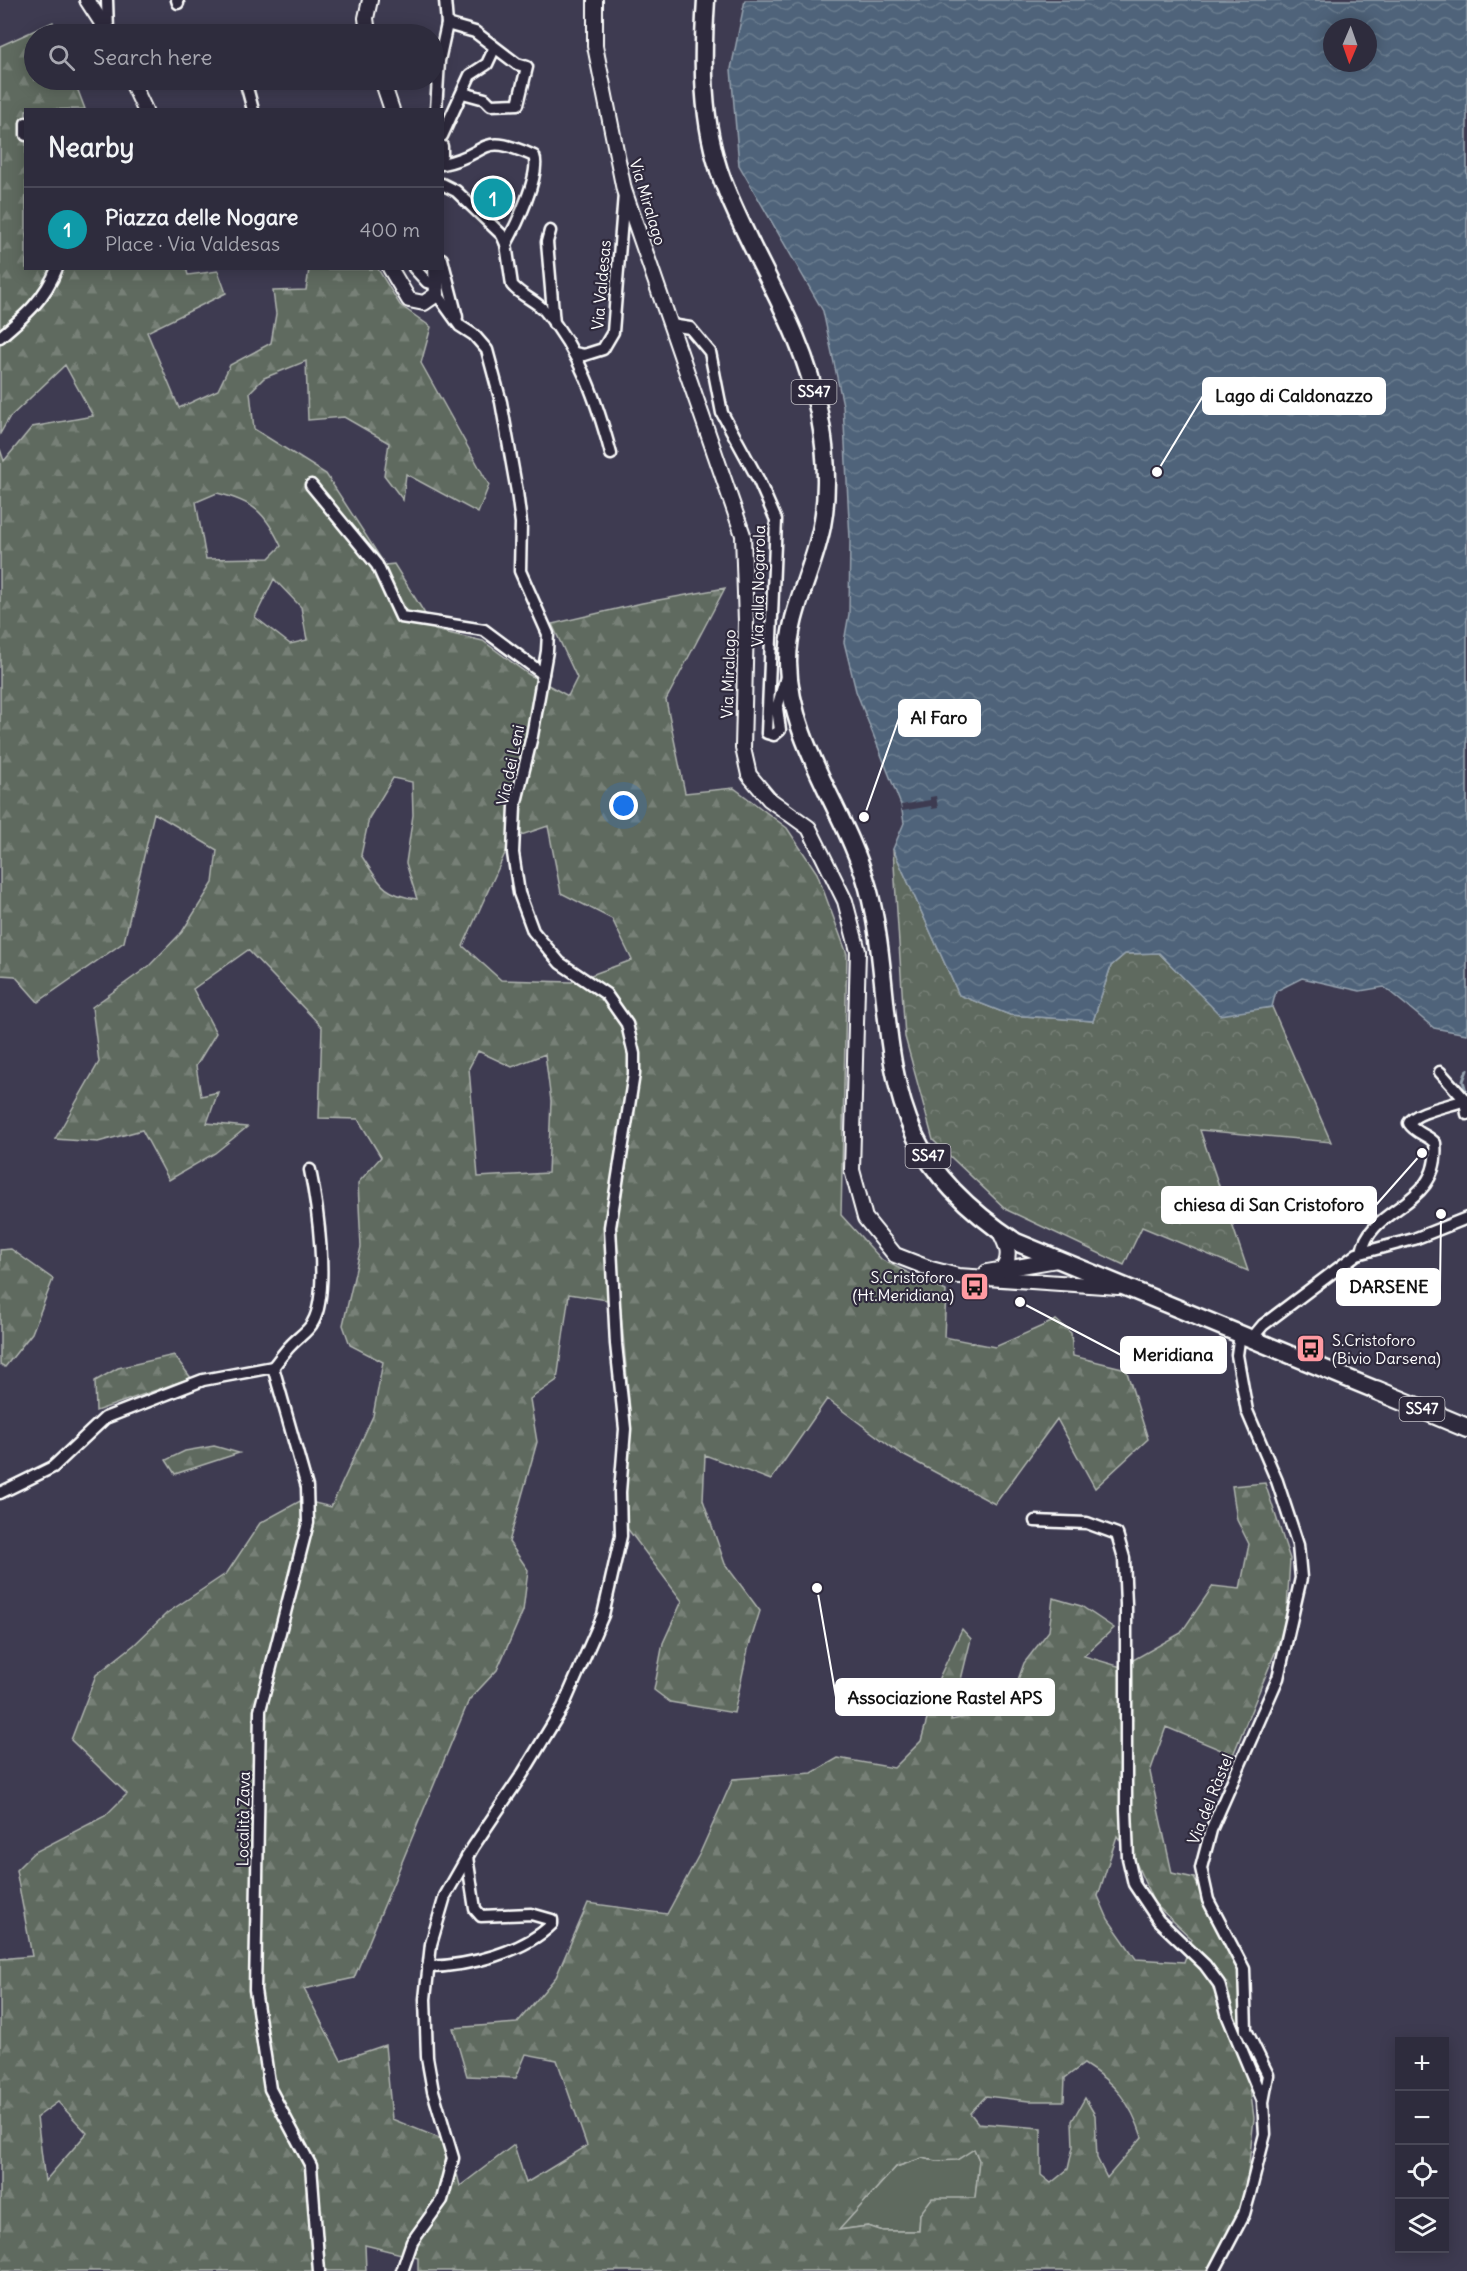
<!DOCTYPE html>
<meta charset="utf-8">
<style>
body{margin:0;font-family:Delius,sans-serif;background:#3a3848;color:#f1f3f6}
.controls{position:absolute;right:18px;bottom:18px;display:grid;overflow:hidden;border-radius:0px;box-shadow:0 3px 15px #0003}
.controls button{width:54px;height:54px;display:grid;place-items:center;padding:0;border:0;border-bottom:2px solid #494857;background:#2e2c3d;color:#f1f3f6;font:30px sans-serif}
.compass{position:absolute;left:1323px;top:18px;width:54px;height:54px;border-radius:50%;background:#2e2c3d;box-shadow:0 3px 15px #0003;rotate:182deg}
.you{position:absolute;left:624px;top:806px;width:21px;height:21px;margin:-15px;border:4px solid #fff;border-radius:50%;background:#1a73e8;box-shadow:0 0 0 9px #1a73e833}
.badge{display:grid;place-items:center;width:39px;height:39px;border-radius:50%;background:#e797bd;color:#fff;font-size:20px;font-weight:700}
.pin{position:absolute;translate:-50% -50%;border:3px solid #fff;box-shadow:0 2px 6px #0006}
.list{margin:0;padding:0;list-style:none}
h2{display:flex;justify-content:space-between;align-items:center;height:78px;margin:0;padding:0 24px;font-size:26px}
h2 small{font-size:20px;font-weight:400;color:#a7a7b0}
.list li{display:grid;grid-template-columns:39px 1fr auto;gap:18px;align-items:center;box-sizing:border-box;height:84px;padding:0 24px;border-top:2px solid #494857}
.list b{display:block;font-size:22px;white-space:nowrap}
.list p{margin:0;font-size:20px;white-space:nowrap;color:#a7a7b0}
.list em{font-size:20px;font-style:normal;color:#a7a7b0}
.icon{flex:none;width:33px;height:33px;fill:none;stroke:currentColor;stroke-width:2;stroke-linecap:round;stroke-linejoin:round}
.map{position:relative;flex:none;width:1467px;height:2271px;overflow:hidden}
.search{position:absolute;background:#2e2c3d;box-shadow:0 3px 15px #0003;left:24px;top:24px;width:420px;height:66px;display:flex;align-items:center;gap:15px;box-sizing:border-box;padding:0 21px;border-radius:33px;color:#a7a7b0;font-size:22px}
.panel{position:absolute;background:#2e2c3d;box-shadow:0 3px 15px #0003;left:24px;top:108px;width:420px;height:162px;border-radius:0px}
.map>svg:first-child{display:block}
</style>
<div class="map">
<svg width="1467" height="2271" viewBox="0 0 1467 2271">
<defs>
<pattern id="forest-firs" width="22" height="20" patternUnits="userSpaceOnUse" patternTransform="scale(1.5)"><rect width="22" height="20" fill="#5f6a5f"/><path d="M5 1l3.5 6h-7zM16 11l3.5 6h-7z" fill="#778077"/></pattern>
<pattern id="park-crowns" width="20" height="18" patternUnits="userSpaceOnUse" patternTransform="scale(1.5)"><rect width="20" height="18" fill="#5f6a5f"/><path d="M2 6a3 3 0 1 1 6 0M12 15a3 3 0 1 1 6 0" fill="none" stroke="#778077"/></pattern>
<pattern id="water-waves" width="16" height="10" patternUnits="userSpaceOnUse" patternTransform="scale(1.5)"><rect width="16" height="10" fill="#4f647a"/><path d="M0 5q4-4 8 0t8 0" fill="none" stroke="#697b8e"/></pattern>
</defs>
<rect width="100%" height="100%" fill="#3e3b51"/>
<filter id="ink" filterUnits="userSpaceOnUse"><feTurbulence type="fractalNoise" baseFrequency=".0167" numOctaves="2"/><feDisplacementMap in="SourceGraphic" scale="12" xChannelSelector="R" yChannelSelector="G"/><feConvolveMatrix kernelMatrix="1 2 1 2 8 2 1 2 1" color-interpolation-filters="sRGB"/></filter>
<g filter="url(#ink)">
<polygon fill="#5f6a5f" stroke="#afb4af" stroke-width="1.5" points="974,2149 979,2160 975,2199 920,2214 919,2231 883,2231 868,2226 838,2230 896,2167 922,2158 936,2161"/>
<g fill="url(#forest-firs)" stroke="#afb4af" stroke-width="1.5" fill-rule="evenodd">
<path d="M 53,22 L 58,34 L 34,34 L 34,80 L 74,80 L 85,109 L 26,110 L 26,268 L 186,268 L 188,275 L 218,271 L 226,293 L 147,332 L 179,408 L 218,390 L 230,365 L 271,343 L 276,314 L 273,291 L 306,290 L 309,269 L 378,269 L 400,305 L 431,327 L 421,363 L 489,485 L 478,513 L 406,474 L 403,500 L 384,475 L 389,443 L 344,417 L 308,420 L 306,361 L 264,378 L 250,392 L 254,429 L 326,474 L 385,565 L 394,564 L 435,630 L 483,641 L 528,674 L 568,696 L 577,678 L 552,624 L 642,603 L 725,588 L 666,700 L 685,793 L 734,788 L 787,828 L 817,873 L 847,954 L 841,1215 L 882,1260 L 946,1291 L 944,1337 L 995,1347 L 1056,1320 L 1071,1333 L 1073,1356 L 1126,1369 L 1148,1439 L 1095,1488 L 1057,1419 L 995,1504 L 901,1454 L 827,1399 L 771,1480 L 705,1455 L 703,1500 L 725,1564 L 760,1611 L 748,1649 L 734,1713 L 670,1702 L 654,1690 L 663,1643 L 682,1601 L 627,1528 L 626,1476 L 631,1421 L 620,1302 L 569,1294 L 557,1380 L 530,1399 L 537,1442 L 509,1542 L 528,1570 L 523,1611 L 497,1670 L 469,1700 L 354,1978 L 304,1989 L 341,2060 L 385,2045 L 392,2119 L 449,2142 L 460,2186 L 514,2145 L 526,2183 L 587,2146 L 557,2060 L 526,2054 L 516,2078 L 467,2076 L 453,2028 L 517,2023 L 556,1977 L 588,1903 L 667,1914 L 700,1853 L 733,1779 L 812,1773 L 838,1758 L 894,1768 L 921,1741 L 938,1680 L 962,1629 L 971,1639 L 951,1720 L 1008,1708 L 1024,1663 L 1049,1631 L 1053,1598 L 1081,1606 L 1114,1628 L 1084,1656 L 1121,1667 L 1181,1633 L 1213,1586 L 1240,1589 L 1249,1544 L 1237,1520 L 1232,1486 L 1265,1483 L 1290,1559 L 1286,1626 L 1233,1755 L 1166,1727 L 1150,1772 L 1172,1873 L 1194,1878 L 1243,1976 L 1241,2020 L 1254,2118 L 1245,2200 L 1211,2271 L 418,2271 L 418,2258 L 365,2245 L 366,2271 L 0,2271 L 0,1959 L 32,1956 L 16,1870 L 33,1853 L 105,1816 L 127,1794 L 71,1740 L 96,1675 L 134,1645 L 167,1613 L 227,1573 L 260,1523 L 302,1500 L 331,1507 L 373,1416 L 383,1362 L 350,1345 L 343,1325 L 361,1247 L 358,1183 L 381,1157 L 358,1119 L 319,1118 L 322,1027 L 248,950 L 193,989 L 216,1033 L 196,1066 L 201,1096 L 218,1092 L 207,1123 L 247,1127 L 215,1153 L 169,1180 L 142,1130 L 98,1142 L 55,1139 L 99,1062 L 92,1007 L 149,966 L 182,932 L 213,883 L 217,850 L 154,813 L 124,942 L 38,1002 L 15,976 L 0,975 L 0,449 L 4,461 L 32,427 L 93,416 L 65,365 L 9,418 L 0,434 L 0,46 ZM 217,493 C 254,502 265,512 281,546 L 269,558 L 206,559 L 196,502 ZM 274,579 L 301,607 L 307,640 L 290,644 L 255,617 ZM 393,778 L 412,782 L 413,815 L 406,863 L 417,899 C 382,895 379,882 361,855 L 369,818 ZM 548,826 L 561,893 L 612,919 L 632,960 L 572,982 L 501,980 L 463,946 L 512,838 ZM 478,1051 L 512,1067 L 545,1054 L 551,1101 L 548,1173 L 478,1177 L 469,1068 ZM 1117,1836 L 1137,1865 L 1154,1903 L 1192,1939 L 1184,1962 L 1136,1959 L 1108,1919 L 1098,1896 ZM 1084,2064 C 1115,2083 1131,2103 1142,2137 L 1107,2178 L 1097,2158 L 1095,2115 L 1085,2098 L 1072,2121 L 1073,2147 L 1068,2169 L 1051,2183 L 1041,2175 L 1041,2128 L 978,2123 L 970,2113 L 986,2096 L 1029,2101 L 1064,2101 L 1065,2078 ZM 58,2102 L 87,2133 L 45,2181 L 37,2117 ZM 974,2149 L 979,2160 L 975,2198 L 932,2198 L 920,2214 L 919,2231 L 883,2231 L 868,2226 L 839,2230 L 896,2167 L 922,2158 L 936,2161 L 957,2160 Z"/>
<polygon points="11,1249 53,1279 32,1333 5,1367 0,1364 0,1250"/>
<polygon points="174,1355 191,1378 96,1411 95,1381 118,1368"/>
<polygon points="214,1446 239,1453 175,1474 166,1460 185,1451"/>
</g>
<polygon fill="url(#park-crowns)" stroke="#afb4af" stroke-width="1.5" points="893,849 959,995 1010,1015 1093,1021 1111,966 1125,954 1159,953 1220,1014 1272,1007 1331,1142 1200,1130 1248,1271 1142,1227 1124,1265 1007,1210 933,1140 905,1037"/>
<path fill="url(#water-waves)" stroke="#95a2af" stroke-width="1.5" fill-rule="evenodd" d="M 745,0 L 1467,0 L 1467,1034 L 1434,1028 L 1384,987 L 1360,991 L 1302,978 L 1276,991 L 1272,1007 L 1220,1015 L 1159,953 L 1125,954 L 1111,966 L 1093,1021 L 1010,1015 L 959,995 L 893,849 L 904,823 L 901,805 L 856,691 L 844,642 L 849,614 L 850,539 L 843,405 L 823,311 L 739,165 L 731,69 ZM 1332,27 L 1368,27 L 1368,63 L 1332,63 Z"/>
<polygon fill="#3e3b51" points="936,796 938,808 932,809 931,806 902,811 901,805 930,800 930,797"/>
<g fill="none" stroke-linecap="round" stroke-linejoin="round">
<polyline stroke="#95a2af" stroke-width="3" points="1467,1070 1463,1081 1467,1095"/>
<defs>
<g id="minor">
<polyline points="107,0 108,32"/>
<polyline points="177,0 178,3"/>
<polyline points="447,24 475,32 517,64 527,67 518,104 491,105 485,99 463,93"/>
<polyline points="245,80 253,110"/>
<polyline points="436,110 439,61 447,24 445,0"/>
<polyline points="26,123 26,135"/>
<polyline points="442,136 470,75 487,64 494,49"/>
<polyline points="442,146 442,155"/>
<path d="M 442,164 C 491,155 477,130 534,156 C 541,174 516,226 506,244"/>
<path d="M 442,184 L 456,191 L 502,235 L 506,244 L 512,285 C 521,296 535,300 545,311 C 580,352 597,402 611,454"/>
<polyline points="550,231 547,242 554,324"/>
<polyline points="442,259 457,317"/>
<polyline points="414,268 427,282 438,284"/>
<polyline points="671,325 690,328 710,352 722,413 758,479 776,520 767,733 774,735 780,730 777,708 786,677"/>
<path d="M 0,337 C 25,316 45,299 57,268"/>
<polyline points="574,353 584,355 603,349 613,332 624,194"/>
<polyline points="311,485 377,565 401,617 484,630 543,674"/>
<polyline points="1440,1072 1465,1100"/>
<polyline points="1465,1100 1467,1114"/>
<path d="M 1362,1252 C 1370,1205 1442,1207 1435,1143 C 1427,1134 1416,1134 1409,1123 C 1416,1111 1450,1106 1465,1100"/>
<polyline points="1252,1338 1263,1325 1357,1254 1414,1239 1467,1218"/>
<path d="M 273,1367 C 279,1360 284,1352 291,1345 C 297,1338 309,1331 313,1322 C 330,1292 317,1203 310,1170"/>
<polyline points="0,1493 53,1467 105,1418 203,1380 273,1367 307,1487 308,1523 260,1710 255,1990 270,2089 311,2166 319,2271"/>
<polyline points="1035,1521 1087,1523 1117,1534 1124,1558 1126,1604 1126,1809 1128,1858 1134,1884 1158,1920 1205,1965 1219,1984 1228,2017 1262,2099"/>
<path d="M 428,1967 C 468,1966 523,1953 552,1924 L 552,1920 L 531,1914 L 481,1916 L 475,1909 L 467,1857"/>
<polyline points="402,2271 412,2242 442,2200 453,2158 433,2091 427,2057 425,1999 431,1944 445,1896 473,1847 523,1773 563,1707 603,1615 621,1536 620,1492 625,1429 616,1344 610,1227 634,1074 634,1054 627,1024 606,994 560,963 533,931 519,893 513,853 515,806 532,736 547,651 548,634 520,571 521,523 517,492 501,402 487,350 474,335 460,326 437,294"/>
<polyline points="1214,2271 1244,2214 1250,2193 1265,2134 1263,2102 1268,2075 1246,2030 1244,1969 1208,1900 1201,1868 1211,1830 1278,1678 1301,1578 1298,1545 1277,1481 1247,1411 1237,1355 1240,1333"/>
</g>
<g id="tertiary">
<polyline points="87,0 109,34"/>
<polyline points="595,0 595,46 624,190 743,535 746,622 743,748 749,775 769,799 809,828 845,901 858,951 852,1170 865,1218 895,1255 931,1269 958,1276 1118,1287"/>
<polyline points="368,34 366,18 370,0"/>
<polyline points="131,80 145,110"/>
<polyline points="382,80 392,110"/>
<polyline points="390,268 409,300 424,303 437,294 436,268"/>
<path d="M 999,1230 C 1006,1244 1013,1256 1002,1270"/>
<polyline points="987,1272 1057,1260"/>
</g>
<path id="primary" d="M 706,0 C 702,60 701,122 722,179 C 752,259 803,327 819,413 C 826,449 829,489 822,526 C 813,572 788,613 788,662 C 789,743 847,812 868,888 C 890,970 879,1058 915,1136 C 935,1180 977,1216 1016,1242 L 1376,1390"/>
<polyline id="trunk" points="1376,1390 1467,1428"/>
</defs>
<use href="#minor" stroke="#fff" stroke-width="15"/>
<use href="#tertiary" stroke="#fff" stroke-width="18"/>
<use href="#primary" stroke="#fff" stroke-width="21"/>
<use href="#trunk" stroke="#fff" stroke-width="22"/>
<use href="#minor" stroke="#2f2a3d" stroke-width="10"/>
<use href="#tertiary" stroke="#2f2a3d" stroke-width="14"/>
<use href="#primary" stroke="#2f2a3d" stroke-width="16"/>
<use href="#trunk" stroke="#2f2a3d" stroke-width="18"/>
</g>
</g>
<defs>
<symbol id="bus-square" viewBox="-11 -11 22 22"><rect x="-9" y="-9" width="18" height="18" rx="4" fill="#ff9aa2" stroke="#2f2a3d"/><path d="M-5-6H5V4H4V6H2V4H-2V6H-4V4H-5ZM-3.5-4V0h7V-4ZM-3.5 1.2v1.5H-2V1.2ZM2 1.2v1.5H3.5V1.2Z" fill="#111"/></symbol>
</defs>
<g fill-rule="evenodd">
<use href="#bus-square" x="958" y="1270" width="33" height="33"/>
<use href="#bus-square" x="1294" y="1332" width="33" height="33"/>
</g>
<g text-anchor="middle" stroke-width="4.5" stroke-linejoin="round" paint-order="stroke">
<g fill="#2f2a3d" stroke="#c1bfc5" stroke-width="1.5">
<rect x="791.5" y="380" width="45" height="24" rx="4.5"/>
<rect x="905.5" y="1144" width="45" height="24" rx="4.5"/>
<rect x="1399.5" y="1397" width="45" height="24" rx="4.5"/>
</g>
<g font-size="15" font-weight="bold" fill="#fff">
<text x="814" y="397">SS47</text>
<text x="928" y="1161">SS47</text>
<text x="1422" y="1414">SS47</text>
</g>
<g font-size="16" fill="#fff" stroke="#2f2a3d">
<text transform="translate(648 202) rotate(73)" y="6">Via Miralago</text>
<text transform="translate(601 285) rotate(-85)" y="6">Via Valdesas</text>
<text transform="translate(758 586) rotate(-89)" y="6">Via alla Nogarola</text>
<text transform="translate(728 674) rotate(-88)" y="6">Via Miralago</text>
<text transform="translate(510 765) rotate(-78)" y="6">Via dei Leni</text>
<text transform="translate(1210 1799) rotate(-68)" y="6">Via del Ràstel</text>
<text transform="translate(243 1819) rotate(-89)" y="6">Località Zava</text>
</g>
<g font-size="16" fill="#fff" stroke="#2f2a3d" text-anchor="end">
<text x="954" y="1283">S.Cristoforo<tspan x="954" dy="18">(Ht.Meridiana)</tspan></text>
<text x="1332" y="1346" text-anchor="start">S.Cristoforo<tspan x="1332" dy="18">(Bivio Darsena)</tspan></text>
</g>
</g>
<path fill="none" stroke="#fff" stroke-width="2" d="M1157 472L1203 396M864 817L899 718M1422 1153L1376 1205M1441 1214L1440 1287M1020 1302L1121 1355M817 1588L836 1697"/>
<g fill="#fff" stroke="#2f2a3d" stroke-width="2">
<circle cx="1157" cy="472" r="6"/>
<circle cx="864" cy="817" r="6"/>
<circle cx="1422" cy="1153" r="6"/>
<circle cx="1441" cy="1214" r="6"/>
<circle cx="1020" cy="1302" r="6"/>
<circle cx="817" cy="1588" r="6"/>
</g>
<g fill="#fff" stroke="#fff" stroke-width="2">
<rect x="1203" y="378" width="182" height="36" rx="6"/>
<rect x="899" y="700" width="81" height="36" rx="6"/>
<rect x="1162" y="1187" width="214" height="36" rx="6"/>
<rect x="1337" y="1269" width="103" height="36" rx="6"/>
<rect x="1121" y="1337" width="105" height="36" rx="6"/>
<rect x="836" y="1679" width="218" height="36" rx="6"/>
</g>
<g font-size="18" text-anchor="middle" font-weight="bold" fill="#111">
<text x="1294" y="402">Lago di Caldonazzo</text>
<text x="939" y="724">Al Faro</text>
<text x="1269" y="1211">chiesa di San Cristoforo</text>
<text x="1389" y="1293">DARSENE</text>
<text x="1173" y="1361">Meridiana</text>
<text x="945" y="1704">Associazione Rastel APS</text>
</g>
</svg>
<div class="controls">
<button>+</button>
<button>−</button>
<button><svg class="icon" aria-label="locate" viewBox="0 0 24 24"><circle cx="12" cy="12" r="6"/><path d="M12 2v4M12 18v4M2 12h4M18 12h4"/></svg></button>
<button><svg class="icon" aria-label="layers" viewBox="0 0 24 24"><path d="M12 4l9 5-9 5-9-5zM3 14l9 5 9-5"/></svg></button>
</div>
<svg class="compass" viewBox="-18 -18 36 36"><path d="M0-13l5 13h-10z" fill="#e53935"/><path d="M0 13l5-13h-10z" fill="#a7a7b0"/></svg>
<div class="you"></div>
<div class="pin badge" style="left:493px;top:198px;background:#0f9aa8">1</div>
<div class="search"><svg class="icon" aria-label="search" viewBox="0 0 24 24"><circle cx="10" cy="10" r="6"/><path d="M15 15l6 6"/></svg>Search here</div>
<section class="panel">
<h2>Nearby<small></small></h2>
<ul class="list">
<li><span class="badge" style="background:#0f9aa8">1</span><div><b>Piazza delle Nogare</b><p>Place · Via Valdesas</p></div><em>400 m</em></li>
</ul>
</section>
</div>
